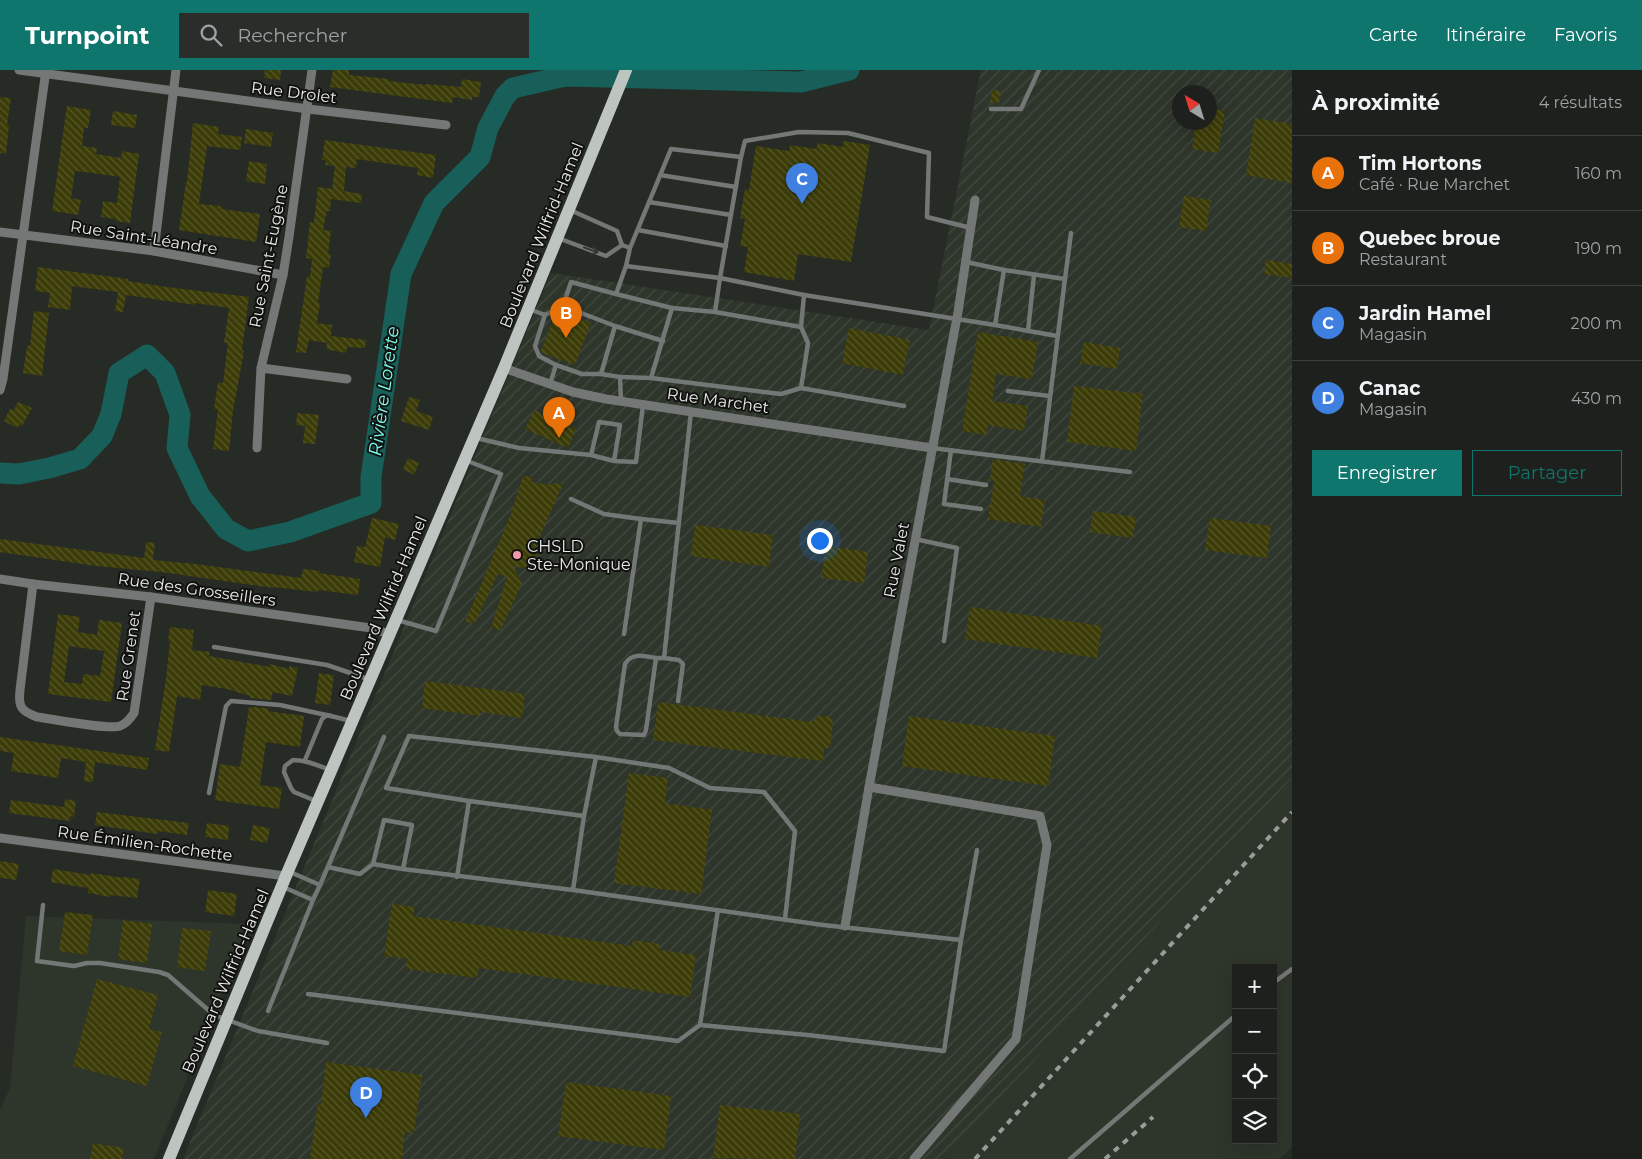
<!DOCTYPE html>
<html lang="fr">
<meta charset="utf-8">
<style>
body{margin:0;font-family:Montserrat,sans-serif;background:#2a2d29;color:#f1f3f6}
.controls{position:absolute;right:15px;bottom:15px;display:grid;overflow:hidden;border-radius:0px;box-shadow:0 5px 20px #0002}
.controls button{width:45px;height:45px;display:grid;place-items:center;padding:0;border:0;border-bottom:1px solid #3b3e3b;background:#1d201c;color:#f1f3f6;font:25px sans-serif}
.compass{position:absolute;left:1172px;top:15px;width:45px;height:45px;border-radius:50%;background:#1d201c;box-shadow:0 5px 20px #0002;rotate:322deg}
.you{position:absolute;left:819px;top:470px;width:18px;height:18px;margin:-12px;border:4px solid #fff;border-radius:50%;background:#1a73e8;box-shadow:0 0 0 8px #1a73e833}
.badge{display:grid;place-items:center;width:32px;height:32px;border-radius:50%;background:#0f766e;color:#fff;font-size:16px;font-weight:700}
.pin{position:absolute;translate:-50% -41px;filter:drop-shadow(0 1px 2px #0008)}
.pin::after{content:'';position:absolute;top:26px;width:18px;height:15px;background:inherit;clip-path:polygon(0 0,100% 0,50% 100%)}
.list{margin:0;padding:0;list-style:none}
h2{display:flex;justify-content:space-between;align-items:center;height:65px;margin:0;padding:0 20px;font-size:21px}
h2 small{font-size:16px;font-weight:400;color:#a0a3a3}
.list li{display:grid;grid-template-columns:32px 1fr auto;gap:15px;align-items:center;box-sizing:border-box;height:75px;padding:0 20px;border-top:1px solid #3b3e3b}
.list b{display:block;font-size:19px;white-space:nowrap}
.list p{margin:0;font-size:16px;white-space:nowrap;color:#a0a3a3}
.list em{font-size:16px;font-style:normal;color:#a0a3a3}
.actions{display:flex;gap:10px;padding:15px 20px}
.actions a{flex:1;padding:11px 0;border:1px solid #0f766e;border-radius:0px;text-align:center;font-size:18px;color:#0f766e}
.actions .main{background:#0f766e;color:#fff}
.icon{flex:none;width:28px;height:28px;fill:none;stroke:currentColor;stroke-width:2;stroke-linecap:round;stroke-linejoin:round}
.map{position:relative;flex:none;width:1292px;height:1089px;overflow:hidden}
header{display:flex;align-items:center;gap:30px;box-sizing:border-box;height:70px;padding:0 25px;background:#0f766e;color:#fff}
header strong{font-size:24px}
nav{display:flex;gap:28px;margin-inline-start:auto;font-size:18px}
.search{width:350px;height:45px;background:#2a2d29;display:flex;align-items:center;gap:12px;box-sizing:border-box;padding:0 18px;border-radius:0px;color:#a0a3a3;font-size:19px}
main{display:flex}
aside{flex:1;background:#1d201c}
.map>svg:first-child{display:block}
</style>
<header>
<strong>Turnpoint</strong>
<div class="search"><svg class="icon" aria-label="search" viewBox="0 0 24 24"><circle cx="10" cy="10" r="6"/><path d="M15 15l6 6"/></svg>Rechercher</div>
<nav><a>Carte</a><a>Itinéraire</a><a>Favoris</a></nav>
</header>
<main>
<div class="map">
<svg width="1292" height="1089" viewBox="0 0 1292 1089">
<defs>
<pattern id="industrial-furrows" width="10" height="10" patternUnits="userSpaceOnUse" patternTransform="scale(1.25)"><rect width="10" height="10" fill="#2e352b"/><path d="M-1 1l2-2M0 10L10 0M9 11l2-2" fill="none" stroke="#424940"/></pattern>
<pattern id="building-back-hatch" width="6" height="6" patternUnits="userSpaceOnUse" patternTransform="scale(1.25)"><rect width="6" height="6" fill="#3c3c08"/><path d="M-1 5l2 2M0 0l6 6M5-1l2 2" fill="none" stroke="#58582c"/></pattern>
</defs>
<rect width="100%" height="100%" fill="#272b25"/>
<g fill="#2e352b" fill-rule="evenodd">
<path d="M 1292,708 L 1292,1077 L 1280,1089 L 946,1089 L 1116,900 ZM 1236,898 L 1273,898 L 1273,1070 L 1236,1070 Z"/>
<polygon points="26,846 250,854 154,1089 0,1089 0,1040 10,1018"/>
</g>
<path fill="url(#industrial-furrows)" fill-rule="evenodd" d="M 981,0 L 1292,0 L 1292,708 L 1116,900 L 946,1089 L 183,1089 L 551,203 L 929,260 ZM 1180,22 L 1210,22 L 1210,52 L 1180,52 Z"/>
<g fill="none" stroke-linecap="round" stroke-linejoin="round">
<polyline stroke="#175f58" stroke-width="21" points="0,403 19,404 49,398 80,389 102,366 111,344 119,303 147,285 165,303 180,345 177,378 200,426 226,459 248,471 290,462 371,433 371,407 401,204 434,133 480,87 488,58 505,26 513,18 565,6 801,12 849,0"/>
</g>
<g fill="url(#building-back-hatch)" fill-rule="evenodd">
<polygon points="265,0 281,0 280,10 264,8"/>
<polygon points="333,0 349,0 349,5 389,9 389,11 426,15 426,14 461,17 462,9 481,12 479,27 472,27 472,30 453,27 452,33 330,17"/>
<polygon points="992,20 1001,21 999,33 990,32"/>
<polygon points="0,27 11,28 7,55 9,55 6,84 0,83"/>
<polygon points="67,36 91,40 88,58 84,58 82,76 97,78 96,84 121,88 122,81 139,84 130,153 116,151 116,149 101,147 103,131 117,133 120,107 100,104 75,101 71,128 81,130 78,145 52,141"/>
<polygon points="1210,39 1225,41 1218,83 1192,79 1196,52 1210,52"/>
<polygon points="113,41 137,45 135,58 111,55"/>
<polygon points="1255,48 1292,54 1292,113 1246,105"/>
<polygon points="193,53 219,57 218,64 242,67 240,80 207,76 199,134 221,136 221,139 260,144 256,172 179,160 186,112 187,112"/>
<polygon points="246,59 273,63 271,77 244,73"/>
<polygon points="325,70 436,85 433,108 417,105 418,98 357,89 356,98 346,97 344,121 362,124 361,133 331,129 330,141 327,141 323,160 331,161 328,184 331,184 329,198 323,197 318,233 320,233 317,253 332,255 331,266 366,270 365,278 347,277 346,283 326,279 327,273 309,270 306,283 296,282 307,206 310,207 312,189 306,188 310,152 314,153 318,117 332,119 335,96 325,95 326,90 322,90"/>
<polygon points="844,71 870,75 851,192 798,184 794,211 744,202 748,177 740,176 745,149 740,148 745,119 749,120 756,76 789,81 790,75 816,79 818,73 843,77"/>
<polygon points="249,91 267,94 265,114 246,111"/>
<polygon points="1184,126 1211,130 1206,161 1179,157"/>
<polygon points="1266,190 1292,194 1292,208 1264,204"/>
<polygon points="38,197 128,209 128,211 167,217 249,227 242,280 244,281 233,341 229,381 213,379 218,339 214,339 218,312 223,313 228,273 224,273 229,238 195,233 195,235 126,225 123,242 115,241 118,222 72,216 70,240 48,237 50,223 35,221"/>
<polygon points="34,241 49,243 42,306 23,303 27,276 30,276"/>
<polygon points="561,242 591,253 575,295 545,284 541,281 555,244"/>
<polygon points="849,258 910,270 903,305 842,293"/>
<polygon points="978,262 1038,272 1032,309 996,304 992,331 1028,336 1024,361 988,355 987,365 962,361"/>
<polygon points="1084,272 1120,278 1117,299 1080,293"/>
<polygon points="1074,316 1143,324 1136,381 1067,372"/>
<polygon points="409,327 420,330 416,341 433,347 429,360 401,351"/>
<polygon points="18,332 32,338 22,356 19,355 17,358 4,351 10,339 14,340"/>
<polygon points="534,340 576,359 568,378 525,359"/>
<polygon points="297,343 319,345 315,374 303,373 305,356 296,355"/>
<polygon points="408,388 419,393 414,405 403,399"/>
<polygon points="993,389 1025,394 1020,426 1045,430 1041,457 988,449 994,411 990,410"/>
<polygon points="523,406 533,407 531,412 552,415 553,413 563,414 534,480 537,482 536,494 529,499 513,496 522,513 501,560 491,558 507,507 498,504 475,553 465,552 511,444"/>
<polygon points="1093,441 1136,447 1133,468 1090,462"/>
<polygon points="372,448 399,454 395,470 385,467 380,497 354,492 357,476 365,477"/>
<polygon points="1210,448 1271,456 1267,488 1205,480"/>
<polygon points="695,455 773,465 769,497 691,486"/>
<polygon points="0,469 144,488 146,472 155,473 153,490 195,494 301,508 303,499 320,501 319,503 360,509 358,525 318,520 318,522 274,517 274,518 161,502 96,496 0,482"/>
<polygon points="826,476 868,482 864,513 821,508"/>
<polygon points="970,537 1102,556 1097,588 965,569"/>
<path d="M 58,544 L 80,547 L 78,562 L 97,565 L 99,550 L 122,553 L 111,632 L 48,624 ZM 69,576 L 104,581 L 100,606 L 83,604 L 82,614 L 64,612 Z"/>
<polygon points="170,557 194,560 192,580 210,582 209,586 270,597 270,594 289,599 289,596 298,598 292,626 273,622 271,630 250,628 250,626 227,619 202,615 200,630 177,626 169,682 155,680 166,608 170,571 168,571"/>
<polygon points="319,603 334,605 330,635 315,633"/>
<polygon points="425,611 525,624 522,648 480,642 480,646 422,638"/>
<polygon points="658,632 812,652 819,645 830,647 833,649 830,678 824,678 823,691 653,670"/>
<polygon points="249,637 269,638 268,641 304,646 300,677 266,672 260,715 282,718 279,739 215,730 220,694 240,697"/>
<polygon points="909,646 1055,666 1048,716 902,696"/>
<polygon points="0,667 149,688 147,700 95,692 93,712 84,711 86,692 61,688 58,708 11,701 14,683 0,681"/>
<polygon points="629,703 668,708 665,733 712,740 701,824 614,813"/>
<polygon points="65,729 76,731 74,747 71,746 70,751 9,743 11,730 64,737"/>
<polygon points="97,742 189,753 187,765 158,761 157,764 95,755"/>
<polygon points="207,753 229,756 228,770 205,767"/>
<polygon points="253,755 270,758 267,773 250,770"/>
<polygon points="0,791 19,794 16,810 0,808"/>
<polygon points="53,799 91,805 91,803 123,808 123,807 140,809 137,828 110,825 110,827 88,823 88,818 51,812"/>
<polygon points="208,820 237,824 234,846 205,842"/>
<polygon points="392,834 415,837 413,846 632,876 633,870 660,874 660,880 696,885 690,927 479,898 477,908 406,899 407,889 384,886"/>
<polygon points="65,842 93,845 87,885 59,881"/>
<polygon points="123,850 152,854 147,893 118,889"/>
<polygon points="182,858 211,861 205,901 177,897"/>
<polygon points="97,909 158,925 149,959 162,962 147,1016 73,996"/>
<polygon points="326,992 422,1005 414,1063 405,1062 402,1089 310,1089 318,1034 321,1034"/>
<polygon points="566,1012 671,1026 664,1080 558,1066"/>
<polygon points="720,1035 800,1044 795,1089 713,1088"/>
<polygon points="93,1073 124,1078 122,1089 90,1089"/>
</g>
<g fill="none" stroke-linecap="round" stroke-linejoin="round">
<g stroke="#737775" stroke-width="4.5">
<polyline points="991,39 1021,39 1039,0"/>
<polyline points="741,87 745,71 799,62 848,63 929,83 927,147 971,158"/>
<polyline points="660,105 736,117"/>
<polyline points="649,132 731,145"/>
<polyline points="570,140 617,161 622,175"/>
<polyline points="638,160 726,176"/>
<polyline points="558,168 606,186 622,175"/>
<polyline points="622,175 630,178 671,79 741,87 720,208 626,196 630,178"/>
<polyline points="966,192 1004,200"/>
<polyline points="1065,209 1071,163"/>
<polyline points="616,224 672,238 651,308 620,307"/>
<polyline points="804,225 995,255"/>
<polyline points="672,238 715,242 720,208 804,225 801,257 715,242"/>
<polyline points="529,239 545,245 563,236 571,212 616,224 626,196"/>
<polyline points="545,245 535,276 539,286 556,295 550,314"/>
<polyline points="615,256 663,271"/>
<polyline points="801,257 808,273 801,318 904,336"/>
<polyline points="1028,261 1034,205"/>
<polyline points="556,295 582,304 601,304 615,256 563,236"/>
<polyline points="601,304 620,307 621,331"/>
<polyline points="651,308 781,324 801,318"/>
<polyline points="1008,321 1050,326"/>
<polyline points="476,368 519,378 591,385"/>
<polyline points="932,378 1130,402"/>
<polyline points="951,380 944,434 981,439"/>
<polyline points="614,391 591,385 599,352 620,355 614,391 636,392 643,335"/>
<polyline points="1042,391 1065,209 1004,200 995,255 1057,266"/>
<polyline points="947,409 986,415"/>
<polyline points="571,429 604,444 641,449"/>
<polyline points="915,469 957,478 944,571"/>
<polyline points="397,550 436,561 501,404 465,390"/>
<polyline points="624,564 641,449 679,453"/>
<polyline points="214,577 327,595 368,609"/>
<path d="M 656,588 C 645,586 632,582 625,594 L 616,657 L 617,661 L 620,664 L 644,665 L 646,660 L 656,588 L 664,588"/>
<polyline points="678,631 683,594 679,590 664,588 691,342"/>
<polyline points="596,687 669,698 710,718 764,722 795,761 785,849"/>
<polyline points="305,690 322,649 327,645 351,651"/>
<polyline points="209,723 226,636 231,631 280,635 331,646"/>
<path d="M 316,731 L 294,722 L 291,718 L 284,702 L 285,696 L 293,690 C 306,690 317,695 330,700"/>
<polyline points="469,731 386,718 409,666 596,687 584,746"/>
<polyline points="373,794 403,799"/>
<polyline points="328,797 360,804 373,794 384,750 412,755 403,799 573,820 823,855 961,870 944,981 808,965 700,955"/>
<polyline points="457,807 469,731 584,746 573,820"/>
<polyline points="320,815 384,667"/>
<polyline points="283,817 313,830 320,815 290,802"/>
<polyline points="43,835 37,891 74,896 87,893 100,893 159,902 168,905 214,945 258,961 327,973"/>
<polyline points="961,870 977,780"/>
<polyline points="1273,913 1292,899"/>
<polyline points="308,924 678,971 700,955 718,840"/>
<polyline points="268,941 313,830"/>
<polyline points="1070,1089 1236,945"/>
</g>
<g stroke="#737775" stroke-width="9">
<polyline points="19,0 308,39 446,55"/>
<polyline points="0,162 154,181 283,205"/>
<polyline points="154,181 176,0"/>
<polyline points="261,298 347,309"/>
<polyline points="504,298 573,322 606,329 932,378"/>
<polyline points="0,320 3,309 46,0"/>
<polyline points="257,378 261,298 283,205 289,167 312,0"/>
<polyline points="0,509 33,514 151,527 371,558 389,564"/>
<path d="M 33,514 L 20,620 C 18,637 21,641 37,647 C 53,649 108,660 120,656 C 126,654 130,649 134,643 L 151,527"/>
<polyline points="869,717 1040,746 1047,775 1016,969 914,1089"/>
<polyline points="0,768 286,806"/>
<polyline points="845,856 869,717 958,242 975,130"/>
</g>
<polyline stroke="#bec5c1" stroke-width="12" points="169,1089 288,801 504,298 626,0"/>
<g stroke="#999c98" stroke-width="4" stroke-dasharray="6 6" stroke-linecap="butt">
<polyline points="975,1089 1292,742"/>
<polyline points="1105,1089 1153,1047"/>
</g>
</g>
<defs><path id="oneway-shaft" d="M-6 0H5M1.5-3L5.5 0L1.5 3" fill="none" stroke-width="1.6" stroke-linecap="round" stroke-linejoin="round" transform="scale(1.25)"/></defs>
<use stroke="#333533" href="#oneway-shaft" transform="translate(591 180) rotate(20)"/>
<circle fill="#f39aa9" stroke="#111210" stroke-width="2" cx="517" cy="485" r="5"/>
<g text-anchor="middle" stroke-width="4" stroke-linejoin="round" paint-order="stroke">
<g font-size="16" fill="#e8eae7" stroke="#111210">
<text transform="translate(294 22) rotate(7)" y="6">Rue Drolet</text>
<text transform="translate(541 165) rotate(-68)" y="6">Boulevard Wilfrid-Hamel</text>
<text transform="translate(144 167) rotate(9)" y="6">Rue Saint-Léandre</text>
<text transform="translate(268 186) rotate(-79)" y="6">Rue Saint-Eugène</text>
<text transform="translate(718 330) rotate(8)" y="6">Rue Marchet</text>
<text transform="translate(896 490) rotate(-79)" y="6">Rue Valet</text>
<text transform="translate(197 519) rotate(8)" y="6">Rue des Grosseillers</text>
<text transform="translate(383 538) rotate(-67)" y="6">Boulevard Wilfrid-Hamel</text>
<text transform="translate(128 586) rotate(-82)" y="6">Rue Grenet</text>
<text transform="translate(145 773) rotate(8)" y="6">Rue Émilien-Rochette</text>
<text transform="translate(225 911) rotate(-67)" y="6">Boulevard Wilfrid-Hamel</text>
</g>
<g font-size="16" fill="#e8eae7" stroke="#111210" text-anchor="start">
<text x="527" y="482">CHSLD<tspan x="527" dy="18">Ste-Monique</tspan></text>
</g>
<g font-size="18" font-style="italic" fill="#7dfdee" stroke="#111210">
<text transform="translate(384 321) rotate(-82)" y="6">Rivière Lorette</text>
</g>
</g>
</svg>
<div class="controls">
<button>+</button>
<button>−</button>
<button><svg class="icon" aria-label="locate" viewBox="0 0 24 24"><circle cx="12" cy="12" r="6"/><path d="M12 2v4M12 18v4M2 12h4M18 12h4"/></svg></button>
<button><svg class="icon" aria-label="layers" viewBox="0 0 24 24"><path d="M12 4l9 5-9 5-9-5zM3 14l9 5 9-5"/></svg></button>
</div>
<svg class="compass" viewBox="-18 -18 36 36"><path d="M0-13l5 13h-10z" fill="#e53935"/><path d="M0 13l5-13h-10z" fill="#a0a3a3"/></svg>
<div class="you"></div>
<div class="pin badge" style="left:559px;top:368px;background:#e8710a">A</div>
<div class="pin badge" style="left:566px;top:268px;background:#e8710a">B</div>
<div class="pin badge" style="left:802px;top:134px;background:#3f7fe0">C</div>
<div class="pin badge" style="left:366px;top:1048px;background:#3f7fe0">D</div>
</div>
<aside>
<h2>À proximité<small>4 résultats</small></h2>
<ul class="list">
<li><span class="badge" style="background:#e8710a">A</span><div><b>Tim Hortons</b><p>Café · Rue Marchet</p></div><em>160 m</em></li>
<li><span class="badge" style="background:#e8710a">B</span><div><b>Quebec broue</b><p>Restaurant</p></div><em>190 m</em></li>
<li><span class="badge" style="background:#3f7fe0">C</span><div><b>Jardin Hamel</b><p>Magasin</p></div><em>200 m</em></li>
<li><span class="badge" style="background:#3f7fe0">D</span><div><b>Canac</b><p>Magasin</p></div><em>430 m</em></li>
</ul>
<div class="actions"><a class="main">Enregistrer</a><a>Partager</a></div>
</aside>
</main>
